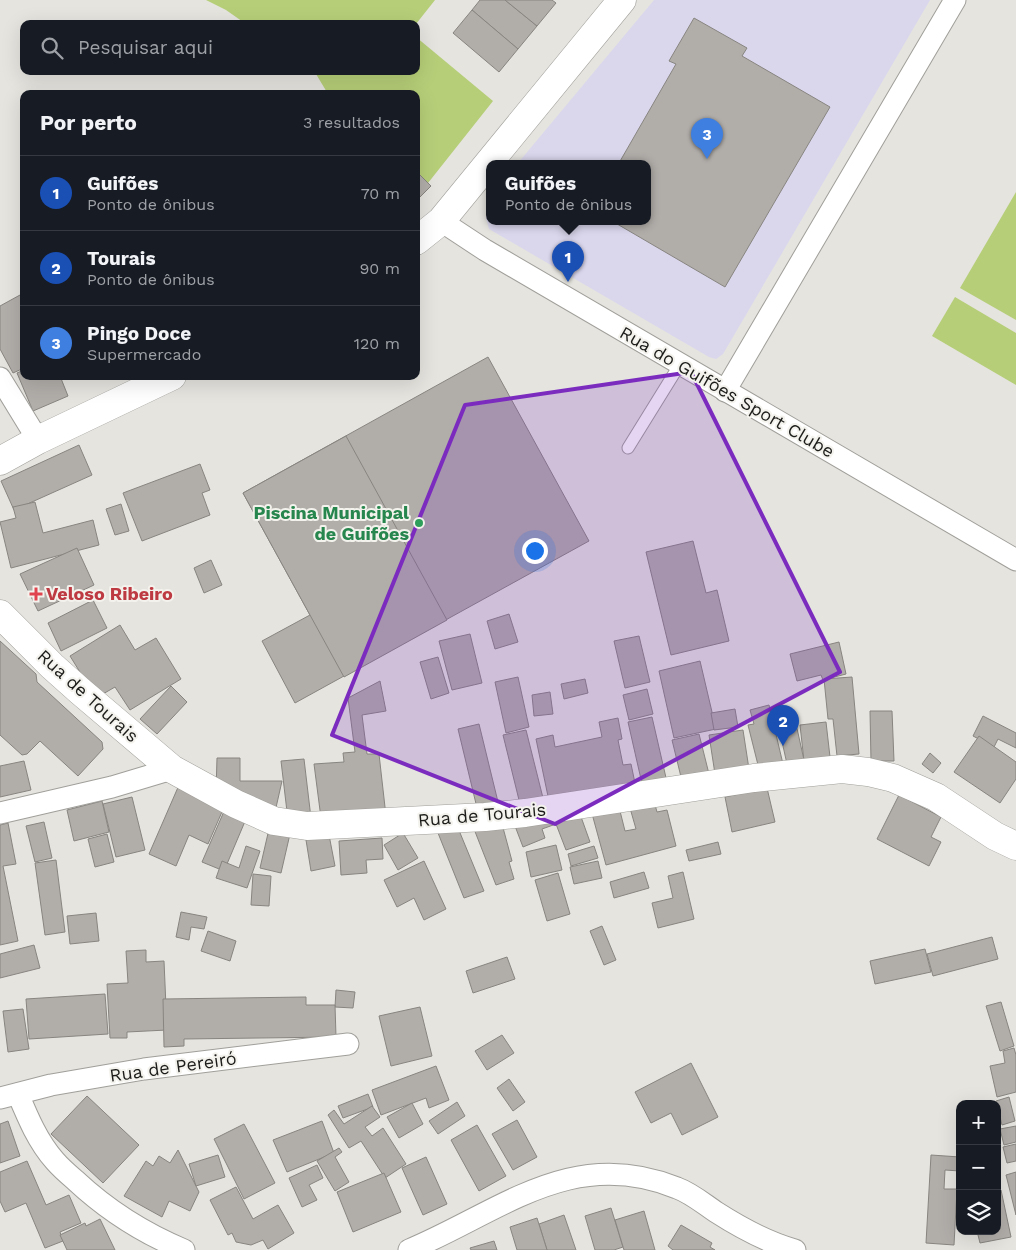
<!DOCTYPE html>
<html lang="pt">
<meta charset="utf-8">
<style>
body{margin:0;font-family:"Work Sans",sans-serif;background:#20242c;color:#f1f3f6}
.controls{position:absolute;right:15px;bottom:15px;display:grid;overflow:hidden;border-radius:10px;box-shadow:0 5px 20px #0002}
.controls button{width:45px;height:45px;display:grid;place-items:center;padding:0;border:0;border-bottom:1px solid #363941;background:#171b24;color:#f1f3f6;font:25px sans-serif}
.you{position:absolute;left:534px;top:550px;width:18px;height:18px;margin:-12px;border:4px solid #fff;border-radius:50%;background:#1a73e8;box-shadow:0 0 0 8px #1a73e833}
.badge{display:grid;place-items:center;width:32px;height:32px;border-radius:50%;background:#db2777;color:#fff;font-size:16px;font-weight:700}
.pin{position:absolute;translate:-50% -41px;filter:drop-shadow(0 1px 2px #0008)}
.pin::after{content:'';position:absolute;top:26px;width:18px;height:15px;background:inherit;clip-path:polygon(0 0,100% 0,50% 100%)}
.popup{position:absolute;left:486px;top:160px;width:165px;height:65px;box-sizing:border-box;display:grid;place-content:center;border-radius:10px;background:#171b24;filter:drop-shadow(0 1px 4px #0005);font-size:16px;white-space:nowrap;color:#9ea1a6}
.popup b{font-size:19px;color:#f1f3f6}
.popup::after{content:'';position:absolute;left:50%;top:100%;margin-left:-10px;border:10px solid transparent;border-top-color:#171b24}
.list{margin:0;padding:0;list-style:none}
h2{display:flex;justify-content:space-between;align-items:center;height:65px;margin:0;padding:0 20px;font-size:21px}
h2 small{font-size:16px;font-weight:400;color:#9ea1a6}
.list li{display:grid;grid-template-columns:32px 1fr auto;gap:15px;align-items:center;box-sizing:border-box;height:75px;padding:0 20px;border-top:1px solid #363941}
.list b{display:block;font-size:19px;white-space:nowrap}
.list p{margin:0;font-size:16px;white-space:nowrap;color:#9ea1a6}
.list em{font-size:16px;font-style:normal;color:#9ea1a6}
.icon{flex:none;width:28px;height:28px;fill:none;stroke:currentColor;stroke-width:2;stroke-linecap:round;stroke-linejoin:round}
.map{position:relative;flex:none;width:1016px;height:1250px;overflow:hidden}
.search{position:absolute;background:#171b24;box-shadow:0 5px 20px #0002;left:20px;top:20px;width:400px;height:55px;display:flex;align-items:center;gap:12px;box-sizing:border-box;padding:0 18px;border-radius:10px;color:#9ea1a6;font-size:19px}
.panel{position:absolute;background:#171b24;box-shadow:0 5px 20px #0002;left:20px;top:90px;width:400px;height:290px;border-radius:10px}
.map>svg:first-child{display:block}
</style>
<div class="map">
<svg width="1016" height="1250" viewBox="0 0 1016 1250">
<rect width="100%" height="100%" fill="#e5e4df"/>
<polygon fill="#dad7ed" points="654,0 930,0 723,354 716,359 709,357 489,229 486,218 489,202 489,221 647,221 647,163 518,163"/>
<g fill="#b6ce78">
<polygon points="206,0 435,0 416,24 246,24 226,10"/>
<polygon points="416,37 493,101 428,183 416,171 416,94 328,94 316,74 312,71 416,71"/>
<polygon points="1016,192 1016,320 960,288"/>
<polygon points="955,297 1016,333 1016,385 932,336"/>
</g>
<g fill="#b1ada9" stroke="#888581">
<polygon points="480,0 505,0 537,26 518,49 472,10"/>
<polygon points="505,0 552,0 556,3 537,26"/>
<polygon points="472,10 518,49 499,72 453,33"/>
<polygon points="694,18 747,48 742,56 830,107 725,287 612,221 647,221 647,163 619,163 676,64 669,61"/>
<polygon points="416,171 431,186 416,201"/>
<polygon points="20,295 24,302 24,368 13,373 0,349 0,306"/>
<polygon points="488,357 589,541 295,703 262,641 310,615 243,493"/>
<polygon points="24,370 24,376 60,376 68,396 33,411 17,373"/>
<polygon points="346,436 447,620 344,677 243,493"/>
<polygon points="79,445 92,475 14,510 1,481"/>
<polygon points="200,464 210,490 202,493 210,515 142,541 123,493"/>
<polygon points="35,502 43,533 93,520 99,545 11,568 0,522 16,518 13,507"/>
<polygon points="121,504 129,531 115,535 106,509"/>
<polygon points="693,541 706,593 717,590 729,641 671,655 646,552"/>
<polygon points="77,548 94,585 38,611 20,574"/>
<polygon points="211,560 222,585 204,593 194,568"/>
<polygon points="93,600 107,628 61,651 48,623"/>
<polygon points="509,614 518,642 495,649 487,621"/>
<polygon points="120,625 135,650 156,638 181,679 130,710 115,687 96,698 70,656"/>
<polygon points="470,634 482,683 452,690 439,641"/>
<polygon points="639,636 650,682 625,688 614,641"/>
<polygon points="0,641 36,674 37,682 102,742 103,749 78,776 40,741 27,754 22,755 0,735"/>
<polygon points="839,642 846,674 823,680 821,675 797,681 790,654"/>
<polygon points="438,657 449,693 431,699 420,662"/>
<polygon points="700,661 716,729 674,738 659,671"/>
<polygon points="518,677 529,727 506,733 495,682"/>
<polygon points="852,677 859,754 837,756 833,719 828,719 824,679"/>
<polygon points="585,679 588,693 564,699 561,684"/>
<polygon points="380,681 386,711 362,715 367,754 379,754 386,816 321,818 314,764 344,762 343,753 355,752 348,698"/>
<polygon points="171,686 187,702 157,734 140,719"/>
<polygon points="647,689 653,714 629,720 623,695"/>
<polygon points="550,692 553,714 534,716 532,695"/>
<polygon points="769,705 783,764 759,769 748,725 754,724 750,710"/>
<polygon points="735,709 738,727 714,730 711,713"/>
<polygon points="870,711 892,711 894,761 871,761"/>
<polygon points="983,716 1016,733 1016,748 998,739 994,747 973,736"/>
<polygon points="652,717 667,782 643,788 628,722"/>
<polygon points="618,718 622,739 618,740 623,765 631,764 635,783 549,801 536,739 553,735 555,747 602,737 599,722"/>
<polygon points="826,722 830,757 804,761 800,725"/>
<polygon points="479,724 499,806 478,812 458,729"/>
<polygon points="796,724 804,760 787,764 779,728"/>
<polygon points="526,730 543,798 520,804 503,735"/>
<polygon points="743,730 749,769 715,774 709,735"/>
<polygon points="699,734 709,774 682,781 672,740"/>
<polygon points="979,736 1016,762 1016,779 1000,803 954,772"/>
<polygon points="930,753 941,763 933,773 922,764"/>
<polygon points="217,758 240,758 240,781 282,781 275,812 216,792"/>
<polygon points="304,759 311,818 288,820 281,761"/>
<polygon points="24,761 31,790 0,797 0,766"/>
<polygon points="179,785 225,805 208,844 189,835 176,866 149,854"/>
<polygon points="767,788 775,822 732,832 725,797"/>
<polygon points="652,794 657,812 667,810 676,846 606,865 591,810 618,803 625,831 636,829 628,801"/>
<polygon points="899,795 941,817 931,837 941,842 929,866 877,839"/>
<polygon points="132,797 145,850 116,857 103,804"/>
<polygon points="102,801 109,832 74,841 67,810"/>
<polygon points="225,809 246,819 224,871 202,862"/>
<polygon points="580,814 590,842 566,850 556,824 542,829 545,838 523,847 515,826"/>
<polygon points="44,822 52,858 35,862 26,826"/>
<polygon points="8,823 16,864 3,866 18,941 0,945 0,825"/>
<polygon points="502,824 512,861 509,862 514,879 496,885 474,829"/>
<polygon points="436,828 458,828 484,891 464,898"/>
<polygon points="269,829 290,834 281,873 260,868"/>
<polygon points="403,833 418,858 398,870 384,845"/>
<polygon points="107,834 114,862 95,867 88,839"/>
<polygon points="329,835 335,866 311,871 306,840"/>
<polygon points="382,838 383,859 366,860 367,873 341,875 339,841"/>
<polygon points="718,842 721,854 689,861 686,850"/>
<polygon points="556,845 562,870 531,877 526,852"/>
<polygon points="246,846 260,851 247,888 216,878 222,861 239,868"/>
<polygon points="594,846 598,858 571,866 568,854"/>
<polygon points="56,860 65,932 45,935 35,863"/>
<polygon points="424,861 446,909 424,920 414,898 397,907 384,880"/>
<polygon points="598,861 602,878 574,884 570,867"/>
<polygon points="644,872 649,888 614,898 610,882"/>
<polygon points="683,872 694,919 658,928 652,903 673,898 668,876"/>
<polygon points="558,873 570,914 547,921 535,880"/>
<polygon points="253,874 271,876 269,906 251,905"/>
<polygon points="181,912 207,917 204,929 191,927 189,940 176,937"/>
<polygon points="96,913 99,941 70,944 67,916"/>
<polygon points="602,926 616,960 604,965 590,931"/>
<polygon points="208,931 236,941 230,961 201,951"/>
<polygon points="992,937 998,959 933,976 927,954"/>
<polygon points="34,945 40,968 0,978 0,954"/>
<polygon points="925,949 931,972 875,984 870,961"/>
<polygon points="146,950 146,962 164,961 167,1030 127,1032 127,1038 110,1038 107,984 128,983 126,951"/>
<polygon points="507,957 515,979 473,993 466,971"/>
<polygon points="336,990 355,992 353,1008 335,1007"/>
<polygon points="105,994 108,1034 29,1039 26,999"/>
<polygon points="306,997 306,1005 335,1005 336,1037 184,1039 184,1046 164,1047 163,999"/>
<polygon points="1001,1002 1014,1046 1000,1051 986,1006"/>
<polygon points="420,1007 432,1056 391,1066 379,1016"/>
<polygon points="23,1009 29,1049 8,1052 3,1011"/>
<polygon points="502,1035 514,1053 487,1070 475,1051"/>
<polygon points="1014,1048 1016,1055 1016,1092 997,1097 990,1066 1005,1063 1003,1051"/>
<polygon points="691,1063 718,1117 682,1135 671,1113 651,1123 635,1092"/>
<polygon points="436,1066 449,1100 429,1108 426,1098 381,1115 372,1090"/>
<polygon points="509,1079 525,1102 513,1111 497,1088"/>
<polygon points="368,1094 373,1107 343,1118 338,1106"/>
<polygon points="87,1096 139,1145 103,1183 51,1134"/>
<polygon points="1009,1097 1015,1121 1002,1125 996,1101"/>
<polygon points="457,1102 465,1116 438,1134 429,1121"/>
<polygon points="412,1103 423,1124 399,1138 387,1117"/>
<polygon points="372,1106 380,1117 365,1127 372,1136 383,1128 406,1164 385,1178 361,1141 349,1148 328,1115 334,1110 344,1124"/>
<polygon points="517,1120 537,1157 513,1170 492,1134"/>
<polygon points="8,1121 20,1156 0,1163 0,1124"/>
<polygon points="322,1121 334,1153 287,1172 273,1140"/>
<polygon points="244,1124 275,1183 244,1199 214,1139"/>
<polygon points="477,1125 506,1176 479,1191 451,1140"/>
<polygon points="1016,1126 1016,1142 1004,1145 1000,1129"/>
<polygon points="1016,1144 1016,1161 1007,1163 1003,1147"/>
<polygon points="339,1148 342,1152 335,1157 349,1182 335,1191 317,1161"/>
<polygon points="178,1150 199,1192 190,1211 169,1201 162,1217 124,1196 146,1161 153,1166 159,1156 170,1163"/>
<polygon points="218,1155 225,1177 196,1186 189,1164"/>
<polygon points="931,1155 960,1157 960,1171 945,1170 944,1189 957,1189 954,1245 926,1243"/>
<polygon points="426,1157 447,1204 423,1215 402,1168"/>
<polygon points="27,1161 46,1205 69,1195 81,1223 60,1232 63,1241 45,1248 26,1203 5,1212 0,1201 0,1172"/>
<polygon points="317,1165 323,1178 309,1185 317,1200 302,1207 289,1178"/>
<polygon points="1016,1172 1016,1215 1006,1175"/>
<polygon points="384,1173 401,1212 353,1232 337,1192"/>
<polygon points="236,1187 253,1219 278,1205 294,1233 268,1249 263,1240 251,1245 236,1242 232,1233 228,1235 210,1200"/>
<polygon points="997,1190 1001,1190 1011,1237 980,1243 977,1231 997,1231"/>
<polygon points="611,1208 623,1247 614,1250 595,1250 585,1216"/>
<polygon points="644,1211 655,1250 624,1250 615,1220"/>
<polygon points="564,1215 576,1250 547,1250 539,1224"/>
<polygon points="537,1218 547,1250 517,1250 510,1227"/>
<polygon points="100,1219 115,1250 67,1250 60,1235 85,1223 86,1226"/>
<polygon points="681,1225 712,1243 710,1247 715,1250 673,1250 668,1246"/>
<polygon points="494,1241 497,1250 471,1250 470,1248"/>
</g>
<g fill="none" stroke-linecap="round" stroke-linejoin="round">
<defs>
<polyline id="lane" points="628,448 680,364"/>
<g id="street">
<polyline points="441,221 485,250 1016,560"/>
<polyline points="0,378 38,440"/>
<polyline points="725,391 955,0"/>
<polyline points="0,813 112,787 172,769"/>
<path d="M 18,1094 C 28,1118 38,1142 55,1161 C 61,1168 68,1174 75,1180 C 107,1210 143,1233 184,1250"/>
<polyline points="0,1098 51,1085 144,1069 348,1044"/>
<path d="M 409,1250 C 500,1212 572,1145 677,1188 C 691,1193 704,1204 716,1212 C 741,1228 766,1242 795,1250"/>
</g>
<g id="secondary">
<polyline points="416,241 441,221 622,0"/>
<polyline points="0,461 38,440 172,376"/>
<polyline points="0,614 52,666 80,691 172,769 236,804 274,821 307,826 485,817 525,813 754,778 842,769 868,772 893,778 936,797 995,836 1016,846"/>
</g>
</defs>
<use href="#lane" stroke="#a09f9a" stroke-width="13"/>
<use href="#street" stroke="#a09f9a" stroke-width="23"/>
<use href="#secondary" stroke="#a09f9a" stroke-width="29"/>
<use href="#lane" stroke="#fff" stroke-width="11"/>
<use href="#street" stroke="#fff" stroke-width="21"/>
<use href="#secondary" stroke="#fff" stroke-width="28"/>
</g>
<path fill="#7b2cbf" fill-opacity="0.2" stroke="#7b2cbf" stroke-width="4" stroke-linejoin="round" d="M 691,372 L 840,672 L 555,824 L 332,735 L 465,405 Z"/>
<circle fill="#2e9e5b" stroke="#f3f2ec" stroke-width="2" cx="419" cy="523" r="5"/>
<path fill="#e0444e" stroke="#f3f2ec" stroke-width="2" d="M33.5 586.5h5v5h5v5h-5v5h-5v-5h-5v-5h5z"/>
<g text-anchor="middle" stroke-width="4" stroke-linejoin="round" paint-order="stroke">
<g font-size="18" fill="#1c1c1a" stroke="#f3f2ec">
<text transform="translate(727 392) rotate(30)" y="6">Rua do Guifões Sport Clube</text>
<text transform="translate(88 696) rotate(42)" y="6">Rua de Tourais</text>
<text transform="translate(482 815) rotate(-5)" y="6">Rua de Tourais</text>
<text transform="translate(173 1067) rotate(-8)" y="6">Rua de Pereiró</text>
</g>
<g font-size="18" font-weight="bold" fill="#27864d" stroke="#f3f2ec" text-anchor="end">
<text x="409" y="519">Piscina Municipal<tspan x="409" dy="21">de Guifões</tspan></text>
</g>
<g font-size="18" font-weight="bold" fill="#be3a42" stroke="#f3f2ec" text-anchor="start">
<text x="46" y="600">Veloso Ribeiro</text>
</g>
</g>
</svg>
<div class="controls">
<button>+</button>
<button>−</button>
<button><svg class="icon" aria-label="layers" viewBox="0 0 24 24"><path d="M12 4l9 5-9 5-9-5zM3 14l9 5 9-5"/></svg></button>
</div>
<div class="you"></div>
<div class="pin badge" style="left:568px;top:282px;background:#1a4fb4">1</div>
<div class="popup"><b>Guifões</b>Ponto de ônibus</div>
<div class="pin badge" style="left:783px;top:746px;background:#1a4fb4">2</div>
<div class="pin badge" style="left:707px;top:159px;background:#3f7fe0">3</div>
<div class="search"><svg class="icon" aria-label="search" viewBox="0 0 24 24"><circle cx="10" cy="10" r="6"/><path d="M15 15l6 6"/></svg>Pesquisar aqui</div>
<section class="panel">
<h2>Por perto<small>3 resultados</small></h2>
<ul class="list">
<li><span class="badge" style="background:#1a4fb4">1</span><div><b>Guifões</b><p>Ponto de ônibus</p></div><em>70 m</em></li>
<li><span class="badge" style="background:#1a4fb4">2</span><div><b>Tourais</b><p>Ponto de ônibus</p></div><em>90 m</em></li>
<li><span class="badge" style="background:#3f7fe0">3</span><div><b>Pingo Doce</b><p>Supermercado</p></div><em>120 m</em></li>
</ul>
</section>
</div>
